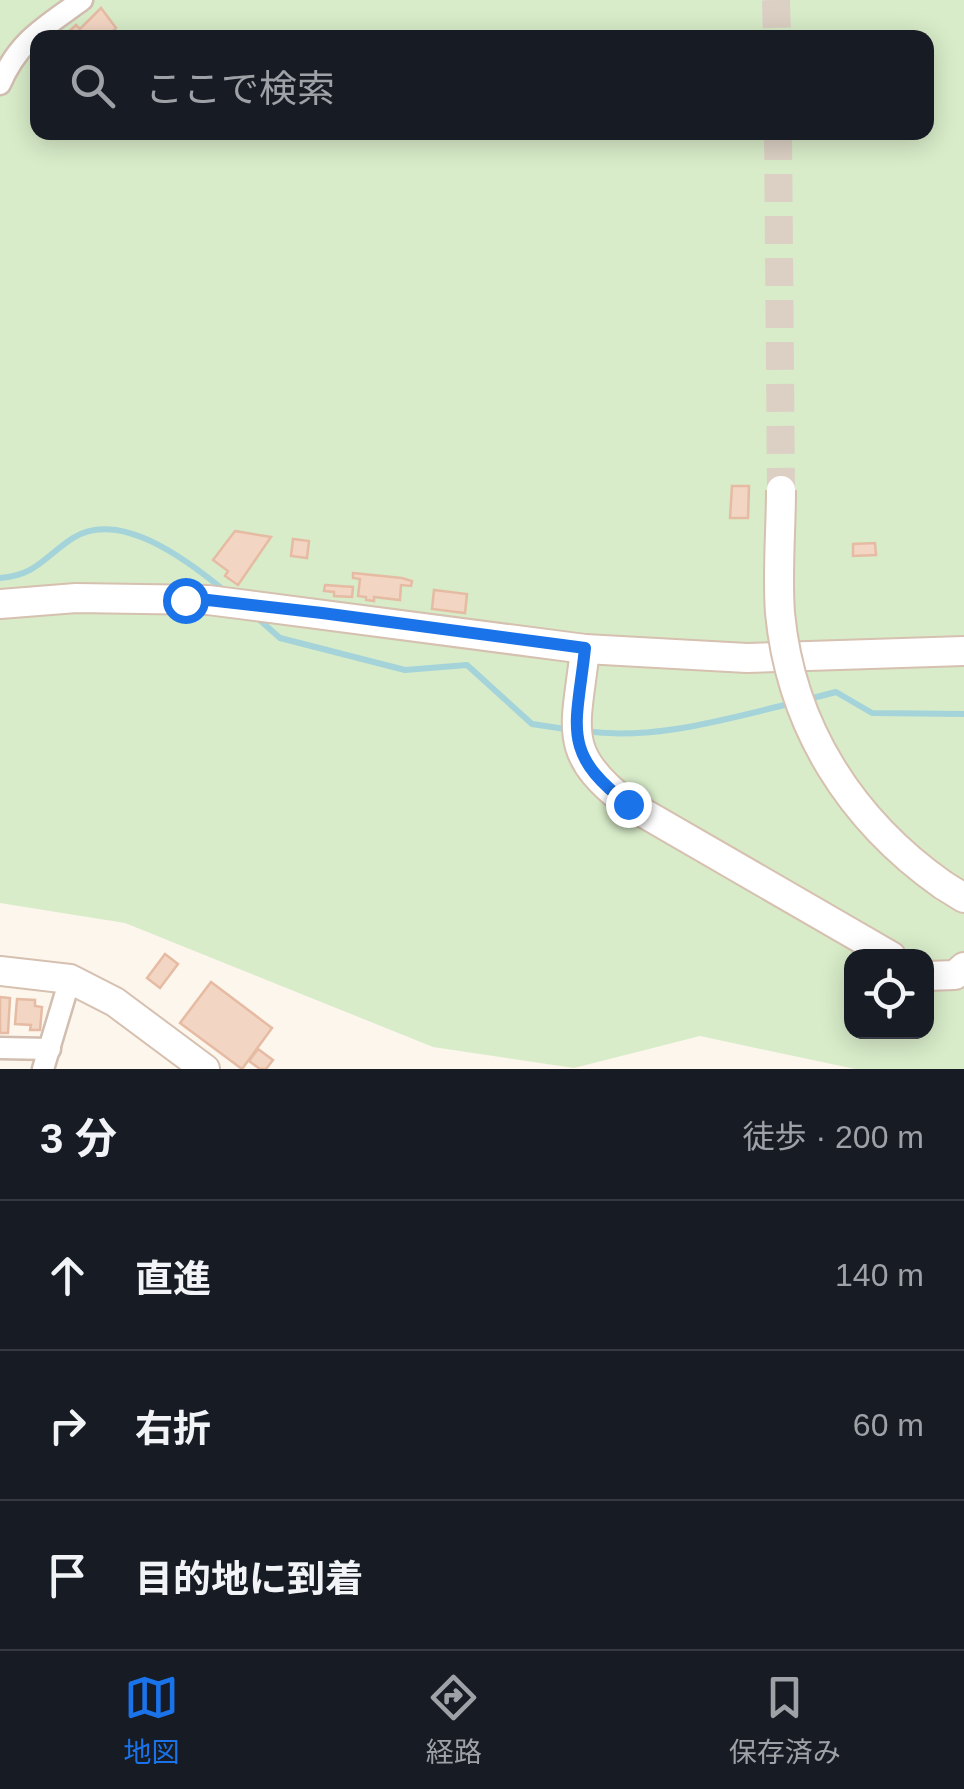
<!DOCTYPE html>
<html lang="ja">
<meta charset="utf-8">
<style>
body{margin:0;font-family:Helvetica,"Noto Sans JP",sans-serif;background:#20242c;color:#f1f3f6}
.controls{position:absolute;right:30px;bottom:30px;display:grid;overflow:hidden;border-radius:20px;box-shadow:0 5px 25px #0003}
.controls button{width:90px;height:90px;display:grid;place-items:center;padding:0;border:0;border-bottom:2px solid #363941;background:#171b24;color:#f1f3f6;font:50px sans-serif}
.stop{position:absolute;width:30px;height:30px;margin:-22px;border:8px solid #1a73e8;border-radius:50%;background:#fff}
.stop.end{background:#1a73e8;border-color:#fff;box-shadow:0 2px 10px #0008}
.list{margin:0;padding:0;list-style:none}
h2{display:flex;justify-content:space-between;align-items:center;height:130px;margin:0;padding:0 40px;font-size:42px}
h2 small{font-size:32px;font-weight:400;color:#9ea1a6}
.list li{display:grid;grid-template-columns:65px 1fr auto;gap:30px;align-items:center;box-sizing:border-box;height:150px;padding:0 40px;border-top:2px solid #363941}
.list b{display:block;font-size:38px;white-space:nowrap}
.list em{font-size:32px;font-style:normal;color:#9ea1a6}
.icon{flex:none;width:55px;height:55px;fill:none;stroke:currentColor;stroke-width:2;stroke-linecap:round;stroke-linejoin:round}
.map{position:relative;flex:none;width:964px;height:1069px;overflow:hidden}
.search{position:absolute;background:#171b24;box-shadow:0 5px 25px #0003;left:30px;right:30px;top:30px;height:110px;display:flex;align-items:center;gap:25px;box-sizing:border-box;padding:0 35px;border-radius:20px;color:#9ea1a6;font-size:38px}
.sheet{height:580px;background:#171b24}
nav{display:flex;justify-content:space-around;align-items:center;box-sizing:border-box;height:140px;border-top:2px solid #363941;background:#171b24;font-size:28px;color:#9ea1a6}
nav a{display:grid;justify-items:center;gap:5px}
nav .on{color:#1a73e8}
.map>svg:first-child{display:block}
</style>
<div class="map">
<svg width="964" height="1069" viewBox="0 0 964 1069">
<rect width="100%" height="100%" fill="#fdf6ec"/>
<path fill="#d8ecc9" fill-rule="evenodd" d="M 0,0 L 964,0 L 964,1069 L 855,1069 L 700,1036 L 574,1068 L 433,1047 L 125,923 L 0,903 ZM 38,38 L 926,38 L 926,132 L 38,132 ZM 852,956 L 926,956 L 926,1032 L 852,1032 Z"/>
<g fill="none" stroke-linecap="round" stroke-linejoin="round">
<g stroke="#a5d3da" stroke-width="6">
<path d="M 0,578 C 37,575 45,556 73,538 C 121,508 191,563 226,592"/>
<polyline points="255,616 280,638 405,670 467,665 532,724 572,730"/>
<polyline points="805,700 836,692 872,713 964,714"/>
<path d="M 584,731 C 654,741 725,719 793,703"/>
</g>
</g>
<g fill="#f3d5c3" stroke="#e6bba3" stroke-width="2.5">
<polygon points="101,8 116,28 106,38 64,36 76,25 80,29"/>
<polygon points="732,486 749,486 748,518 730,518"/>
<polygon points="235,531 271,537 238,585 225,576 228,571 213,560"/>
<polygon points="293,539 309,541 307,558 291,556"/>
<polygon points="875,543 876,555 853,556 853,544"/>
<polygon points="353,573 402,578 412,581 411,586 401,585 400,600 374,597 374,601 366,600 366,597 358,596 360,579 353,578"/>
<polygon points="325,585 353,587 352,597 334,596 334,592 324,591"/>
<polygon points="434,590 467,594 465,613 432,609"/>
<polygon points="165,954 178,964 160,988 147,978"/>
<polygon points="211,982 272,1028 242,1069 180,1023"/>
<polygon points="0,997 10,998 8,1033 0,1033"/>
<polygon points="17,999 35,1000 35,1006 42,1007 40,1030 30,1030 31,1025 15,1024"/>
<polygon points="258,1049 273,1060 266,1069 260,1069 249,1061"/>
</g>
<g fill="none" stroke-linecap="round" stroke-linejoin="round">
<g stroke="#dcd0c4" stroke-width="28" stroke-dasharray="28 14" stroke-linecap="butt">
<polyline points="776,0 777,38"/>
<polyline points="778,132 781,490"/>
</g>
<defs>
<g id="street">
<path d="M 0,84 C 19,40 45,27 82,0"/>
<polyline points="0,1048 50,1049"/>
<polyline points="43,1069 70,979"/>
</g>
<g id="secondary">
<polyline points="0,604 76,598 208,600 585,649 747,658 964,651"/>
<path d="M 585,649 C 577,726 559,752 628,804 L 891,956"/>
<polyline points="943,885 964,898"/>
<polyline points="0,971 70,979 115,1002 205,1069"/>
<polyline points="926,976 955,975 964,967"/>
</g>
</defs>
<use href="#street" stroke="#d1beb0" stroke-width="25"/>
<use href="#secondary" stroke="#d6c0b0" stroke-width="32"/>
<use href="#street" stroke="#fff" stroke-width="20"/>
<use href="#secondary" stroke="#fff" stroke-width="28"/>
<defs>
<path id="secondary-bridge" d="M 781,490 C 781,530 777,573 780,613 C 791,727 851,820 943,885"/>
</defs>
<use href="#secondary-bridge" stroke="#d6c0b0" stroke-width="32" stroke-linecap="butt"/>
<use href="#secondary-bridge" stroke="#fff" stroke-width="28"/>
</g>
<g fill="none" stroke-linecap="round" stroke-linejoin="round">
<path stroke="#1a73e8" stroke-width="12" d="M 185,600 L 208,600 L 322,613 L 585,648 C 577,726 559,752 628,804"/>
</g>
</svg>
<div class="controls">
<button><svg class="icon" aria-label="locate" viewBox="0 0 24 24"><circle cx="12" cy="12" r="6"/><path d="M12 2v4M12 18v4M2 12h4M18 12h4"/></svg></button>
</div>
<div class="stop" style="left:185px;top:600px"></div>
<div class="stop end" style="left:628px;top:804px"></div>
<div class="search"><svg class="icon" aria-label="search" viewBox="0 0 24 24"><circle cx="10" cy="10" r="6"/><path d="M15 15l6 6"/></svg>ここで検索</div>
</div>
<section class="sheet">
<h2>3 分<small>徒歩 · 200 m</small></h2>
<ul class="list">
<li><svg class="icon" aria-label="ahead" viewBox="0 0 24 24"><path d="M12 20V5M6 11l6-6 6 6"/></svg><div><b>直進</b></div><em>140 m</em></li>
<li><svg class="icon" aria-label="right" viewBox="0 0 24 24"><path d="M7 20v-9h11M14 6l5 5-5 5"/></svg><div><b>右折</b></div><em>60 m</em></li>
<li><svg class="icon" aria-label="arrive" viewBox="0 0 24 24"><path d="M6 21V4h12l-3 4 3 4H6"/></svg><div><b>目的地に到着</b></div></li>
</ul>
</section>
<nav>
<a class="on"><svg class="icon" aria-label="map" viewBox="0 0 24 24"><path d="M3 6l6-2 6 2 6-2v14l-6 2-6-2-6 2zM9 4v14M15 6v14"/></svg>地図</a>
<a><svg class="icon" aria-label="directions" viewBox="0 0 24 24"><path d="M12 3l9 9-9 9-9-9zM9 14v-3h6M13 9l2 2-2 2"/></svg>経路</a>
<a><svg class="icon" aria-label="saved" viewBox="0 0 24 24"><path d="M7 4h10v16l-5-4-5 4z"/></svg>保存済み</a>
</nav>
